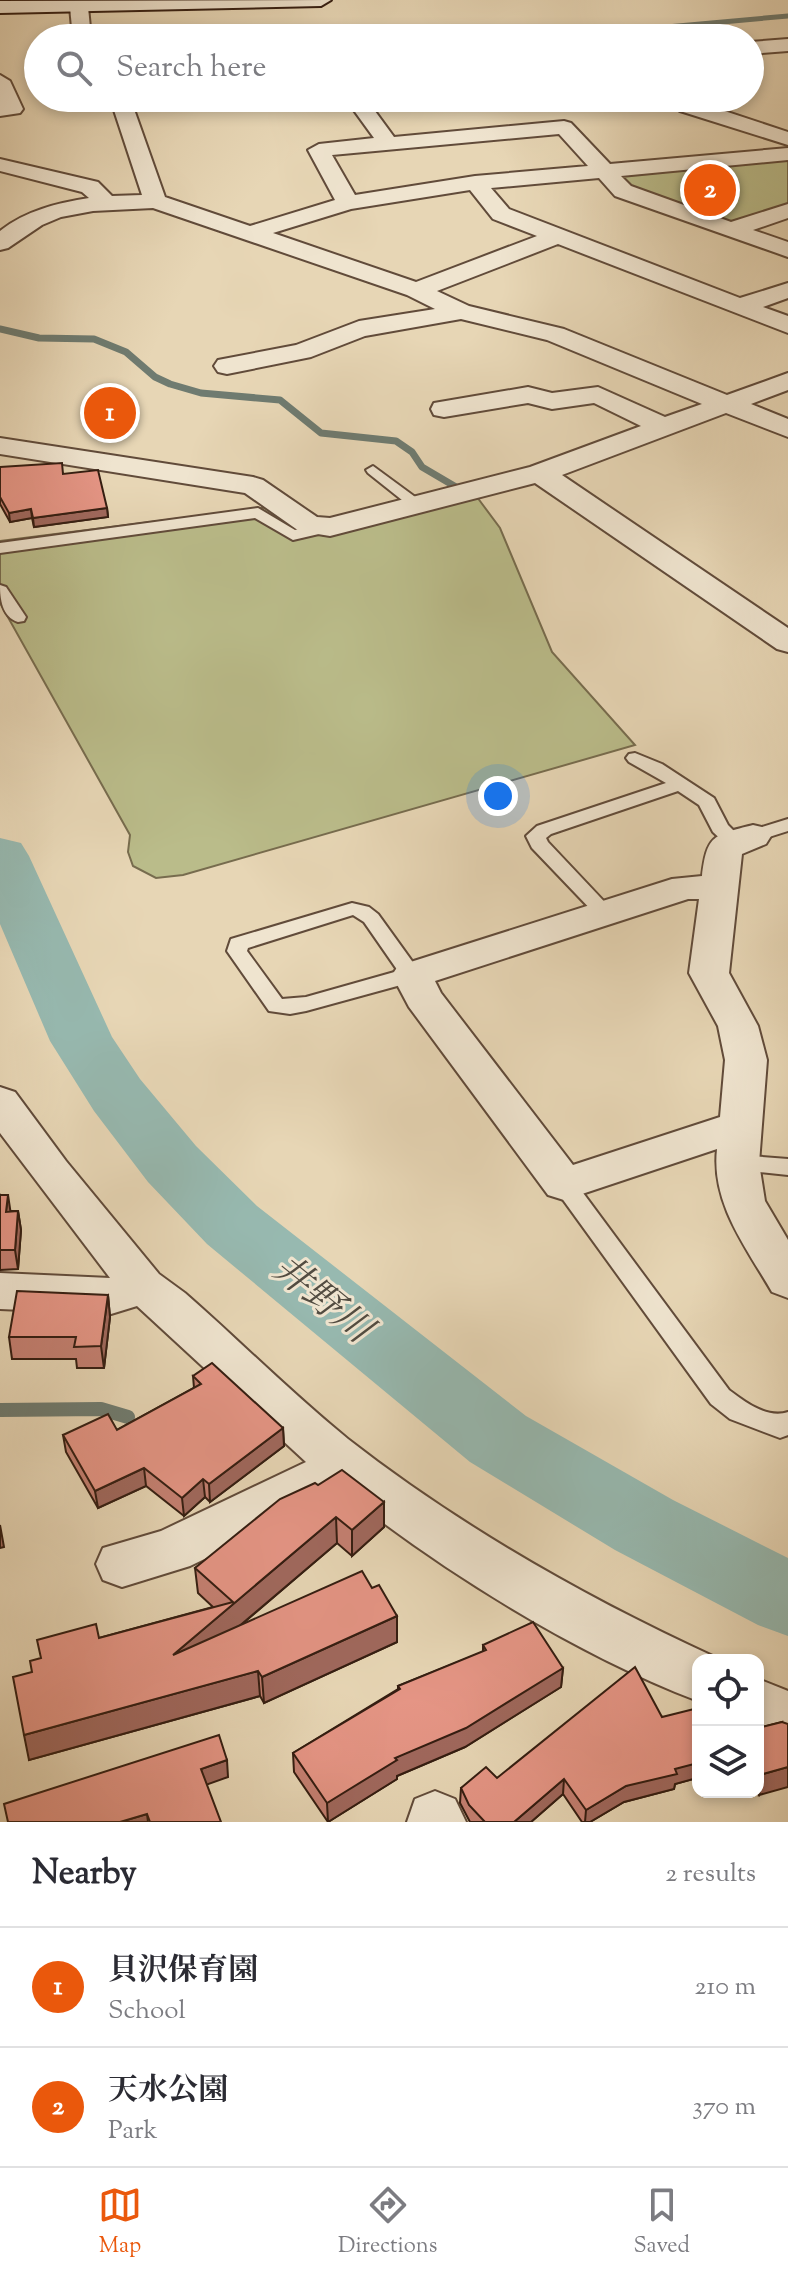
<!DOCTYPE html>
<meta charset="utf-8">
<style>
body{margin:0;font-family:"Sorts Mill Goudy","Noto Serif JP",serif;background:#f2f2f3;color:#2b2b33}
.controls{position:absolute;right:24px;bottom:24px;display:grid;overflow:hidden;border-radius:16px;box-shadow:0 4px 12px #0003}
.controls button{width:72px;height:72px;display:grid;place-items:center;padding:0;border:0;border-bottom:2px solid #e1e1e2;background:#fff;color:#2b2b33;font:40px sans-serif}
.you{position:absolute;left:498px;top:796px;width:28px;height:28px;margin:-20px;border:6px solid #fff;border-radius:50%;background:#1a73e8;box-shadow:0 0 0 12px #1a73e833}
.badge{display:grid;place-items:center;width:52px;height:52px;border-radius:50%;background:#ea580c;color:#fff;font-size:26px;font-weight:700}
.pin{position:absolute;translate:-50% -50%;border:4px solid #fff;box-shadow:0 2px 8px #0006}
.list{margin:0;padding:0;list-style:none}
h2{display:flex;justify-content:space-between;align-items:center;height:104px;margin:0;padding:0 32px;font-size:34px}
h2 small{font-size:26px;font-weight:400;color:#7c7c81}
.list li{display:grid;grid-template-columns:52px 1fr auto;gap:24px;align-items:center;box-sizing:border-box;height:120px;padding:0 32px;border-top:2px solid #e1e1e2}
.list b{display:block;font-size:30px;white-space:nowrap}
.list p{margin:0;font-size:26px;white-space:nowrap;color:#7c7c81}
.list em{font-size:26px;font-style:normal;color:#7c7c81}
.icon{flex:none;width:44px;height:44px;fill:none;stroke:currentColor;stroke-width:2;stroke-linecap:round;stroke-linejoin:round}
.map{position:relative;flex:none;width:788px;height:1822px;overflow:hidden}
.search{position:absolute;background:#fff;box-shadow:0 4px 12px #0003;left:24px;right:24px;top:24px;height:88px;display:flex;align-items:center;gap:20px;box-sizing:border-box;padding:0 28px;border-radius:44px;color:#7c7c81;font-size:30px}
.sheet{height:344px;background:#fff}
nav{display:flex;justify-content:space-around;align-items:center;box-sizing:border-box;height:112px;border-top:2px solid #e1e1e2;background:#fff;font-size:22px;color:#7c7c81}
nav a{display:grid;justify-items:center;gap:4px}
nav .on{color:#ea580c}
.map>svg:first-child{display:block}
</style>
<div class="map">
<svg width="788" height="1822" viewBox="0 0 788 1822">
<rect width="100%" height="100%" fill="#e7d6b5"/>
<filter id="stains"><feTurbulence type="fractalNoise" baseFrequency=".0025" numOctaves="4"/><feColorMatrix values="0 0 0 0 .2 0 0 0 0 .09 0 0 0 0 .02 0 0 0 .5 -.17"/></filter>
<radialGradient id="worn" r=".72"><stop offset=".6" stop-color="#630" stop-opacity="0"/><stop offset="1" stop-color="#630" stop-opacity=".3"/></radialGradient>
<g fill="#babc8a" stroke="#776c4e" stroke-width="2">
<polygon points="788,157 788,206 734,223 636,192 617,175"/>
<polygon points="477,497 500,528 552,652 635,745 183,875 156,878 133,866 128,852 130,835 0,603 0,541 269,507 324,536"/>
</g>
<g fill="none" stroke-linecap="round" stroke-linejoin="round">
<polyline stroke="#6f7b70" stroke-width="5" points="600,33 788,16"/>
<polyline stroke="#6f7b70" stroke-width="7" points="0,329 39,338 94,339 126,352 155,377 170,384 201,393 280,400 321,433 396,441 412,452 422,467 456,487"/>
<polyline stroke="#6f7b70" stroke-width="14" points="0,1410 101,1409 128,1417"/>
<polygon fill="#97b9b0" fill-rule="evenodd" points="0,838 21,843 29,856 112,1037 140,1079 196,1146 257,1206 526,1416 673,1500 788,1558 788,1636 758,1625 615,1550 470,1462 207,1244 148,1182 94,1111 50,1041 0,924"/>
<defs>
<g id="service">
<polygon points="373,466 422,502 422,508 412,508 368,473 366,470"/>
<polygon points="258,508 295,530 330,522 338,527 336,530 293,540 255,518 0,553 0,543"/>
<path d="M 0,585 L 6,587 L 26,617 L 24,621 L 18,622 C 2,617 0,599 0,585 Z"/>
<polygon points="635,753 662,764 714,798 728,825 745,842 742,846 728,846 713,832 699,805 678,791 551,834 546,838 548,842 615,913 605,919 598,917 532,848 526,836 537,826 666,783 629,762 626,758 629,754"/>
<polygon points="788,819 788,831 753,842 743,836 746,832"/>
<path d="M 352,903 L 369,907 L 378,914 L 422,975 L 419,980 L 306,1011 L 290,1014 L 269,1011 L 227,951 L 231,939 ZM 353,915 L 364,922 L 398,971 L 306,997 L 282,999 L 247,951 L 248,948 Z"/>
<polygon points="737,1155 788,1159 788,1175 729,1169 726,1163 729,1157"/>
<path d="M 564,1176 L 572,1178 L 729,1390 C 745,1402 767,1419 788,1412 L 788,1435 L 780,1438 L 730,1419 L 711,1404 L 556,1190 L 552,1184 L 556,1178 Z"/>
</g>
<g id="minor">
<polygon points="79,2 88,7 91,38 73,38 70,7"/>
<polygon points="788,39 788,51 750,54 750,42"/>
<polygon points="0,75 10,81 23,109 20,113 0,116"/>
<path d="M 110,98 L 130,98 L 165,197 L 250,226 L 335,200 L 308,150 L 319,144 L 374,138 L 345,98 L 420,98 L 410,104 L 372,107 L 394,137 L 564,121 L 571,123 L 610,164 L 788,148 L 788,160 L 621,176 L 631,186 L 731,222 L 788,204 L 788,218 L 753,230 L 788,242 L 788,257 L 615,196 L 599,178 L 491,188 L 509,209 L 740,298 L 788,283 L 788,298 L 763,307 L 788,316 L 788,333 L 558,244 L 437,291 L 469,306 L 564,329 L 727,395 L 788,373 L 788,390 L 751,404 L 788,419 L 788,437 L 726,413 L 562,475 L 788,628 L 788,652 L 777,649 L 535,483 L 330,536 L 299,531 L 245,493 L 0,454 L 0,438 L 253,477 L 263,480 L 317,517 L 330,518 L 530,467 L 641,426 L 594,403 L 552,409 L 528,403 L 444,417 L 434,415 L 431,409 L 434,403 L 528,387 L 552,393 L 598,387 L 665,417 L 702,404 L 547,340 L 461,319 L 365,336 L 311,357 L 227,374 L 218,372 L 214,366 L 218,360 L 296,345 L 359,321 L 435,309 L 407,295 L 153,208 L 93,211 L 61,217 L 42,225 L 8,248 L 0,250 L 0,231 C 25,211 57,203 89,198 L 82,192 L 0,171 L 0,159 L 98,182 L 112,196 L 142,195 ZM 559,134 L 588,166 L 475,176 L 355,195 L 332,155 ZM 470,190 L 493,219 L 537,236 L 416,282 L 273,233 L 351,209 Z"/>
<polygon points="659,98 685,98 788,132 788,145 680,111"/>
<path d="M 753,825 L 766,828 L 771,836 L 766,844 L 742,854 L 729,973 L 758,1026 L 767,1060 L 759,1163 L 765,1201 L 788,1240 L 788,1298 L 772,1292 C 746,1247 711,1203 717,1149 L 564,1200 L 548,1195 L 409,1007 L 392,975 L 398,966 L 672,879 L 702,876 C 707,835 713,835 753,825 ZM 688,899 L 699,899 L 689,973 L 718,1026 L 725,1060 L 720,1117 L 573,1165 L 441,993 L 435,981 Z"/>
<path d="M 0,1087 L 15,1092 L 66,1161 L 159,1274 L 185,1293 C 240,1341 291,1393 348,1439 C 461,1527 586,1598 717,1658 L 698,1660 L 698,1701 C 577,1655 444,1572 343,1492 L 190,1566 L 122,1587 L 103,1580 L 96,1564 L 103,1548 L 161,1531 L 306,1462 L 137,1306 L 111,1314 L 0,1309 L 0,1273 L 110,1278 L 0,1133 Z"/>
<polygon points="758,1679 788,1691 788,1744 758,1731"/>
<polygon points="435,1791 455,1799 466,1822 407,1822 415,1799"/>
</g>
<polygon id="secondary" points="331,0 321,6 0,13 0,1"/>
</defs>
<use href="#service" stroke="#614b3a" stroke-width="4"/>
<use href="#minor" stroke="#614b3a" stroke-width="4"/>
<use href="#secondary" stroke="#341d11" stroke-width="4"/>
<use href="#service" fill="#efe4cf" fill-rule="evenodd"/>
<use href="#minor" fill="#efe4cf" fill-rule="evenodd"/>
<use href="#secondary" fill="#efe4cf" fill-rule="evenodd"/>
</g>
<g fill="#c58072" stroke="#341d11" stroke-width="2">
<polygon points="0,467 63,474 107,508 108,517 34,527 32,518 10,522 0,504"/>
<polygon points="0,1195 10,1211 18,1211 21,1230 18,1269 0,1270"/>
<polygon points="108,1295 110,1317 104,1368 77,1368 76,1359 12,1359 9,1337"/>
<polygon points="193,1376 283,1428 284,1446 210,1502 205,1497 184,1516 146,1486 98,1508 66,1452 63,1435 117,1430 194,1388"/>
<polygon points="318,1485 384,1502 384,1527 352,1556 337,1543 241,1625 372,1588 397,1616 397,1642 264,1703 260,1696 29,1760 32,1672 99,1638 213,1607 198,1593 195,1568"/>
<polygon points="483,1645 563,1668 561,1687 465,1747 397,1776 397,1779 328,1822 294,1772 293,1753 398,1689 398,1686 483,1652"/>
<polygon points="662,1717 697,1778 675,1784 674,1789 624,1802 590,1822 582,1822 563,1794 531,1822 470,1822 460,1803 461,1788 497,1778"/>
<polygon points="782,1722 759,1795 757,1792 758,1728"/>
</g>
<g fill="#a0685d" stroke="#341d11" stroke-width="2">
<polygon points="107,508 108,517 34,527 33,518"/>
<polygon points="31,509 32,518 10,522 9,513"/>
<polygon points="8,1195 11,1215 6,1212"/>
<polygon points="18,1211 21,1230 18,1269 15,1250"/>
<polygon points="108,1295 110,1317 104,1368 101,1346"/>
<polygon points="283,1428 284,1446 210,1502 209,1484"/>
<polygon points="144,1468 146,1486 98,1508 95,1491"/>
<polygon points="203,1479 205,1497 184,1516 182,1498"/>
<polygon points="384,1502 384,1527 352,1556 352,1530"/>
<polygon points="336,1517 337,1543 176,1680 173,1655"/>
<polygon points="0,1525 4,1547 0,1548"/>
<polygon points="397,1616 397,1642 264,1703 262,1677"/>
<polygon points="563,1668 561,1687 465,1747 397,1776 397,1779 328,1822 327,1803 395,1758"/>
<polygon points="258,1671 260,1696 29,1760 24,1735"/>
<polygon points="698,1749 697,1778 675,1784 674,1789 624,1802 590,1822 585,1822 586,1810 626,1786"/>
<polygon points="227,1760 228,1777 203,1786 201,1769"/>
<polygon points="788,1767 788,1787 759,1795 763,1774"/>
<polygon points="564,1779 563,1794 531,1822 514,1822"/>
<polygon points="147,1814 148,1822 120,1822"/>
</g>
<g fill="#e59585" stroke="#341d11" stroke-width="2">
<polygon points="62,463 63,474 98,470 107,508 33,518 31,509 9,513 0,497 0,467"/>
<polygon points="0,1195 8,1195 6,1212 18,1211 15,1250 0,1250"/>
<polygon points="17,1291 108,1295 101,1346 74,1347 76,1337 9,1337"/>
<polygon points="212,1363 283,1428 209,1484 203,1479 182,1498 144,1468 95,1491 63,1435 108,1414 117,1430 201,1384 193,1376"/>
<polygon points="342,1470 384,1502 352,1530 336,1517 173,1655 362,1571 372,1588 379,1585 397,1616 262,1677 258,1671 24,1735 13,1677 32,1672 30,1661 41,1658 37,1640 96,1624 99,1638 233,1602 195,1568 280,1499 315,1483 318,1485"/>
<polygon points="533,1622 563,1668 466,1728 395,1758 397,1760 327,1803 293,1753 400,1689 398,1686 486,1650 483,1645"/>
<polygon points="635,1667 662,1717 698,1708 698,1749 694,1750 698,1759 698,1763 675,1769 677,1774 626,1786 586,1810 564,1779 514,1822 485,1822 469,1805 461,1788 486,1767 497,1778"/>
<polygon points="782,1722 788,1724 788,1767 763,1774 758,1763 758,1728"/>
<polygon points="219,1735 227,1760 201,1769 221,1822 150,1822 147,1814 120,1822 8,1822 4,1804"/>
</g>
<g text-anchor="middle" stroke-width="6" stroke-linejoin="round" paint-order="stroke">
<g font-size="38" font-style="italic" fill="#524c41" stroke="#efe4cf">
<text transform="translate(323 1298) rotate(39)" y="13">井野川</text>
</g>
</g>
<rect width="100%" height="100%" filter="url(#stains)"/>
<rect width="100%" height="100%" fill="url(#worn)"/>
</svg>
<div class="controls">
<button><svg class="icon" aria-label="locate" viewBox="0 0 24 24"><circle cx="12" cy="12" r="6"/><path d="M12 2v4M12 18v4M2 12h4M18 12h4"/></svg></button>
<button><svg class="icon" aria-label="layers" viewBox="0 0 24 24"><path d="M12 4l9 5-9 5-9-5zM3 14l9 5 9-5"/></svg></button>
</div>
<div class="you"></div>
<div class="pin badge" style="left:110px;top:413px">1</div>
<div class="pin badge" style="left:710px;top:190px">2</div>
<div class="search"><svg class="icon" aria-label="search" viewBox="0 0 24 24"><circle cx="10" cy="10" r="6"/><path d="M15 15l6 6"/></svg>Search here</div>
</div>
<section class="sheet">
<h2>Nearby<small>2 results</small></h2>
<ul class="list">
<li><span class="badge">1</span><div><b>貝沢保育園</b><p>School</p></div><em>210 m</em></li>
<li><span class="badge">2</span><div><b>天水公園</b><p>Park</p></div><em>370 m</em></li>
</ul>
</section>
<nav>
<a class="on"><svg class="icon" aria-label="map" viewBox="0 0 24 24"><path d="M3 6l6-2 6 2 6-2v14l-6 2-6-2-6 2zM9 4v14M15 6v14"/></svg>Map</a>
<a><svg class="icon" aria-label="directions" viewBox="0 0 24 24"><path d="M12 3l9 9-9 9-9-9zM9 14v-3h6M13 9l2 2-2 2"/></svg>Directions</a>
<a><svg class="icon" aria-label="saved" viewBox="0 0 24 24"><path d="M7 4h10v16l-5-4-5 4z"/></svg>Saved</a>
</nav>
